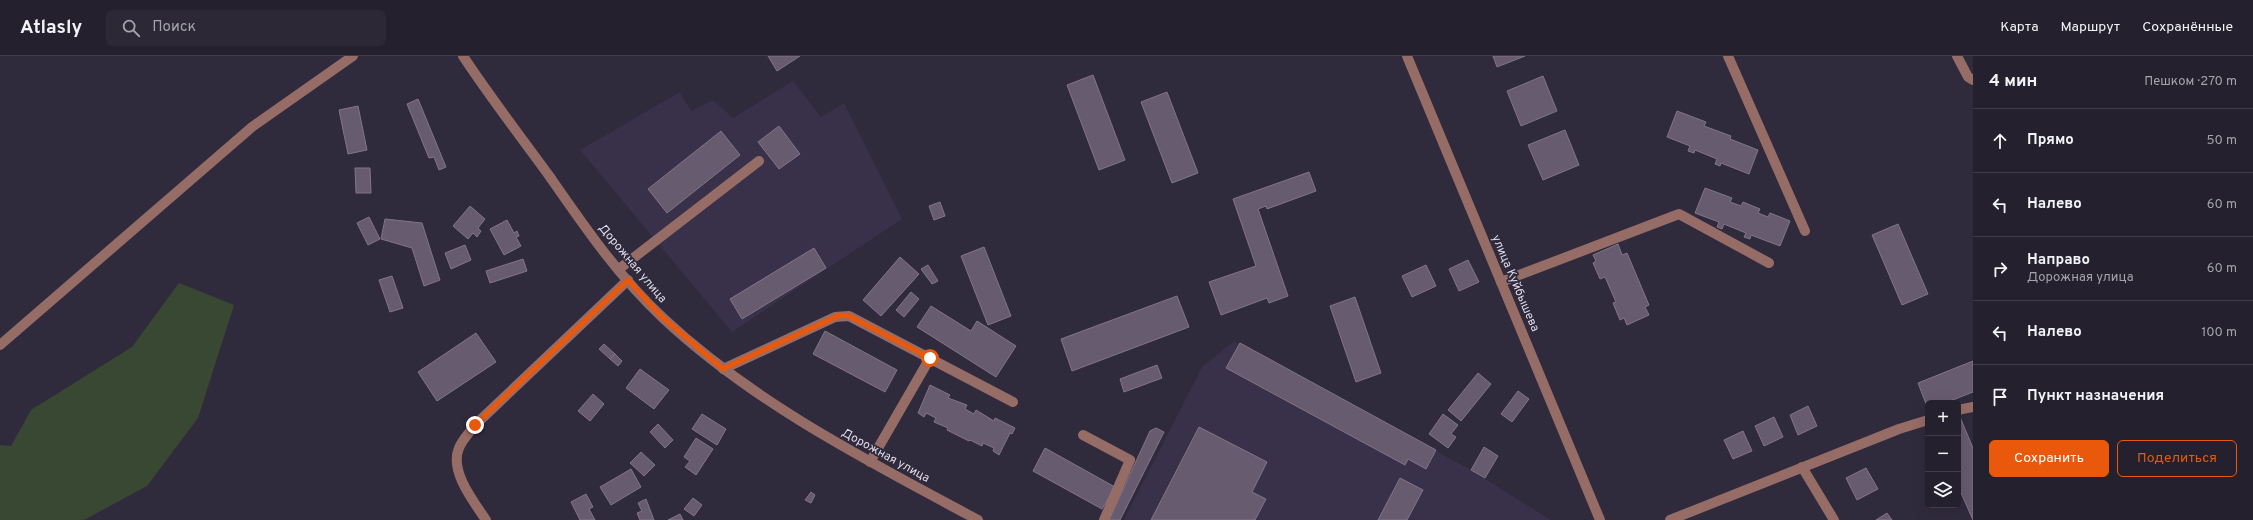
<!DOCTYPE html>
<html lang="ru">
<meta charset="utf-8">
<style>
body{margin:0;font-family:Overpass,sans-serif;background:#2c2836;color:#f1f3f6}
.controls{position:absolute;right:12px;bottom:12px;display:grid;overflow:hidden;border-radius:6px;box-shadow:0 4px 16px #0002}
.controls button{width:36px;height:36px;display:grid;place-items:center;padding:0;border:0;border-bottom:1px solid #413e4a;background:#24202e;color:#f1f3f6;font:20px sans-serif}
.stop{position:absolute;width:12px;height:12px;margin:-9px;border:3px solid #ea580c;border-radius:50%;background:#fff}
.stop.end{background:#ea580c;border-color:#fff;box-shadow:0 1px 4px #0008}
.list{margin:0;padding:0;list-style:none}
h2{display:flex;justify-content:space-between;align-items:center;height:52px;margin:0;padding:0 16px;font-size:17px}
h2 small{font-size:13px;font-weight:400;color:#a3a3aa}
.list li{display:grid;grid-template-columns:26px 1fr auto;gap:12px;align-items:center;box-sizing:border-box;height:64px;padding:0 16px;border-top:1px solid #413e4a}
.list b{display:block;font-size:15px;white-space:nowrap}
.list p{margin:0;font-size:13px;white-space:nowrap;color:#a3a3aa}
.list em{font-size:13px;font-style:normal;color:#a3a3aa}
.actions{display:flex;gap:8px;padding:12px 16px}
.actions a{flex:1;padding:9px 0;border:1px solid #ea580c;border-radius:6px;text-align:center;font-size:14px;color:#ea580c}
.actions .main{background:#ea580c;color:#fff}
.icon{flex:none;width:22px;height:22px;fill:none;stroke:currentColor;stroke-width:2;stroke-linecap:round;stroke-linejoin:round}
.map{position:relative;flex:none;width:1973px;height:464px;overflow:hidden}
header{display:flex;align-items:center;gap:24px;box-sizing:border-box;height:56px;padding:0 20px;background:#24202e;border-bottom:1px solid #413e4a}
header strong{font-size:19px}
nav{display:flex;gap:22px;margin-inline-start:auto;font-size:14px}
.search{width:280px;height:36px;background:#2c2836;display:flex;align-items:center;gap:10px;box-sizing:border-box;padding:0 14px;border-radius:6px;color:#a3a3aa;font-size:15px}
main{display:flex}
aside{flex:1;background:#24202e}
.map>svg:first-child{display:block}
</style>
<header>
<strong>Atlasly</strong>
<div class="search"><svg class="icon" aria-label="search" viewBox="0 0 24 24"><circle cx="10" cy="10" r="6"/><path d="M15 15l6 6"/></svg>Поиск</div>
<nav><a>Карта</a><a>Маршрут</a><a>Сохранённые</a></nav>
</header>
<main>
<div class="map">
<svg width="1973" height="464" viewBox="0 0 1973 464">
<rect width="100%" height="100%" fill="#302a3d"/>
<g fill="#393049">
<polygon points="793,25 821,61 844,47 902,163 732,276 580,94 680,36 691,55 713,44 733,62"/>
<polygon points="1234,285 1471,414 1551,464 1124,464 1202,311"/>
</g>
<polygon fill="#394832" points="179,227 234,249 198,362 147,430 84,464 0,464 0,389 11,390 31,354 132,291"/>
<g fill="#675b6f" stroke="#82758a">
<polygon points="768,0 800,0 777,15"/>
<polygon points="1493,0 1525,0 1497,11"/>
<polygon points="1093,19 1125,104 1099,114 1067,29"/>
<polygon points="1543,20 1557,55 1521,70 1507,35"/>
<polygon points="1167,36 1198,117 1172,127 1141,46"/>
<polygon points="418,43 446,111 439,114 434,101 429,102 407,48"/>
<polygon points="358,50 367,94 348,98 339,54"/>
<polygon points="1677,55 1706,66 1704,70 1731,80 1730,83 1758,94 1749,118 1721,107 1720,110 1715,108 1717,103 1695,94 1694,97 1688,95 1690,90 1667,81"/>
<polygon points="779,70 800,98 779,113 758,86"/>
<polygon points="1565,74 1579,109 1543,124 1528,89"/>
<polygon points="721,75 740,99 667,157 648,133"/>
<polygon points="355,112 370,112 371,137 356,137"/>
<polygon points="1309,116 1316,135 1267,153 1266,150 1258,153 1288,240 1269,247 1267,242 1221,259 1209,226 1256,210 1233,143"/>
<polygon points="1705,132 1732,142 1730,146 1741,150 1743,146 1760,153 1758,157 1768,161 1770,157 1790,165 1780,190 1751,179 1750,183 1744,181 1746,177 1724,168 1722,173 1717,171 1719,166 1695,157"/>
<polygon points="940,146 945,160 934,164 929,150"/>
<polygon points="470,150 485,163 478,172 481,175 477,181 473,177 468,183 453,170"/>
<polygon points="369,161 380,183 368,189 357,167"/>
<polygon points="385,163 422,167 440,224 424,230 412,192 381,183"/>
<polygon points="507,164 514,177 517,175 519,180 516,181 521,190 504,199 490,173"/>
<polygon points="1898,168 1928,238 1902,249 1872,179"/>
<polygon points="1618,188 1622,199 1627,197 1649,249 1645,251 1649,259 1627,269 1624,262 1620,264 1613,247 1616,246 1605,221 1600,223 1593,207 1596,205 1593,199"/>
<polygon points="465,189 471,204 451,213 445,197"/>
<polygon points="984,191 1011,260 988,269 961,200"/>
<polygon points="814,192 826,212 742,263 730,243"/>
<polygon points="900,201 919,218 881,260 863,244"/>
<polygon points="523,203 527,215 490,227 486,215"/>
<polygon points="1468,204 1479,226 1459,235 1449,213"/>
<polygon points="928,209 938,225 932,228 921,213"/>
<polygon points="1426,209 1436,230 1412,241 1402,220"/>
<polygon points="392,220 403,252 390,256 379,224"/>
<polygon points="911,236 919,243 904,261 896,254"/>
<polygon points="1177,240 1189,271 1072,315 1061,283"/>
<polygon points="1355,241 1381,317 1356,326 1330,250"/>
<polygon points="931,250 971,275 977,265 1016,290 996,321 917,271"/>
<polygon points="825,275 897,314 885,336 813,298"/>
<polygon points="476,277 496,306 437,345 418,316"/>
<polygon points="1240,287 1436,394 1426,413 1408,403 1405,409 1226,312"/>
<polygon points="604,288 615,298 610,303 599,293"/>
<polygon points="615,298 622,305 618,310 610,303"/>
<polygon points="1973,305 1973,336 1945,347 1928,347 1928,353 1918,327"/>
<polygon points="1157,309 1162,322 1124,336 1120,323"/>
<polygon points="640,313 669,334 654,353 626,332"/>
<polygon points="1478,317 1491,328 1461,365 1448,354"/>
<polygon points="930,329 950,339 948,342 967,349 965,353 974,358 976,354 994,365 995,362 1015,372 1012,378 1010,377 999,399 993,395 994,392 983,387 982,390 970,384 969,385 947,374 948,372 934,366 936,362 926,357 924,361 918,357"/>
<polygon points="1518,335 1529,343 1512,366 1501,358"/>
<polygon points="593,338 604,348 590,365 578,355"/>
<polygon points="1808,350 1817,370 1798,379 1790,359"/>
<polygon points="702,358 726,373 717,389 692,373"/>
<polygon points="1443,358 1458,369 1451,378 1456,381 1448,392 1429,378"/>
<polygon points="1774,361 1783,381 1764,390 1755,370"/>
<polygon points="1960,361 1973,392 1973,464 1958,430 1958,362"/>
<polygon points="658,368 673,384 665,392 650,376"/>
<polygon points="1199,371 1267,406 1252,436 1266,443 1255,464 1151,464"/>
<polygon points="1156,372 1164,376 1120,464 1109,464 1150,375"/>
<polygon points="1743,375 1752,395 1733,403 1724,384"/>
<polygon points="696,382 713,393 696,419 685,411 690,405 684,401"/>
<polygon points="1484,391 1498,400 1485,422 1471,414"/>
<polygon points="1045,392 1115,431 1102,453 1033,415"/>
<polygon points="641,396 655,409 644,420 630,407"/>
<polygon points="1866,412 1878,433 1857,444 1846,422"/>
<polygon points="631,413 641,431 611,449 600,431"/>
<polygon points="1400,422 1423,434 1407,464 1378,464"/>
<polygon points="811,436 815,439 811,447 805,444"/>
<polygon points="586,438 593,451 589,453 595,464 580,464 571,446"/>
<polygon points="693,442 702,449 694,460 684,453"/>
<polygon points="646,443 654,464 640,464 637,457 642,455 638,447"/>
<polygon points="1887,457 1892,464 1876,464"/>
<polygon points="680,458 683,464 668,464"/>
</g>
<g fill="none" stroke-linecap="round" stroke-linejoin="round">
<g stroke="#966c66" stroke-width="10">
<path d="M 463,0 C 490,41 521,81 550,121 C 584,170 619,221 663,262 C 755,348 868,405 978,464"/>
<polyline points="1407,0 1600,464"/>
<polyline points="1728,0 1805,175"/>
<polyline points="1957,0 1968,21 1973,24"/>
<polyline points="619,213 759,105"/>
<polyline points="1501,226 1679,158 1769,207"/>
<polyline points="0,289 252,71 353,0"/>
<polyline points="723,313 835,261 849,260 1013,346"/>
<polyline points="1958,354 1973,351"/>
<polyline points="1083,379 1130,404 1104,464"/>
<polyline points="870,406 930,302"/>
<polyline points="1802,411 1834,464"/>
<path d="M 486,464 C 474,446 449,415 459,392 C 462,384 470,376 475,369 L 628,224"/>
<polyline points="1670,464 1899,373 1928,364"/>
</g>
</g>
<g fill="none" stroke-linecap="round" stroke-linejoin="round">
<polyline stroke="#ea580c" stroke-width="5" points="475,369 628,224 662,261 723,313 840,259 849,260 930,302"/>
</g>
<g text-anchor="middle" stroke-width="3.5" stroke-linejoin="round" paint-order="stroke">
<g font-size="12" fill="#dfdbe7" stroke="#302a3d">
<text transform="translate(633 207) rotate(50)" y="4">Дорожная улица</text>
<text transform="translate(1516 227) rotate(67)" y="4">улица Куйбышева</text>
<text transform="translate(886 399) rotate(29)" y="4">Дорожная улица</text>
</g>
</g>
</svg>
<div class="controls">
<button>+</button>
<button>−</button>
<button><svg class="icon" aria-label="layers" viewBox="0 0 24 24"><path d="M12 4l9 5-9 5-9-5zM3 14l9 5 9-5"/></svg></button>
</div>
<div class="stop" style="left:930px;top:302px"></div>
<div class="stop end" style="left:475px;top:369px"></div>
</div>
<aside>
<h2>4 мин<small>Пешком · 270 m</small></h2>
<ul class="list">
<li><svg class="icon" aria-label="ahead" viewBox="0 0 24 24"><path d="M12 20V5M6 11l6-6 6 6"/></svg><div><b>Прямо</b></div><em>50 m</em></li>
<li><svg class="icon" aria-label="left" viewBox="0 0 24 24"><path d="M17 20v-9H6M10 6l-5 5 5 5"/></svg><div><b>Налево</b></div><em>60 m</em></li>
<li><svg class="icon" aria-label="right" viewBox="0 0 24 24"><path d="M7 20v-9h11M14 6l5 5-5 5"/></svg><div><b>Направо</b><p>Дорожная улица</p></div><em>60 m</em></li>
<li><svg class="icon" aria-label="left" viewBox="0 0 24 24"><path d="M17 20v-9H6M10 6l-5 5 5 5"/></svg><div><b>Налево</b></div><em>100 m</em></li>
<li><svg class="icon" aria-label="arrive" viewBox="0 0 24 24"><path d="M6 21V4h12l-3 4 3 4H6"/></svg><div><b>Пункт назначения</b></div></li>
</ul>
<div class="actions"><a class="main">Сохранить</a><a>Поделиться</a></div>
</aside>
</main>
